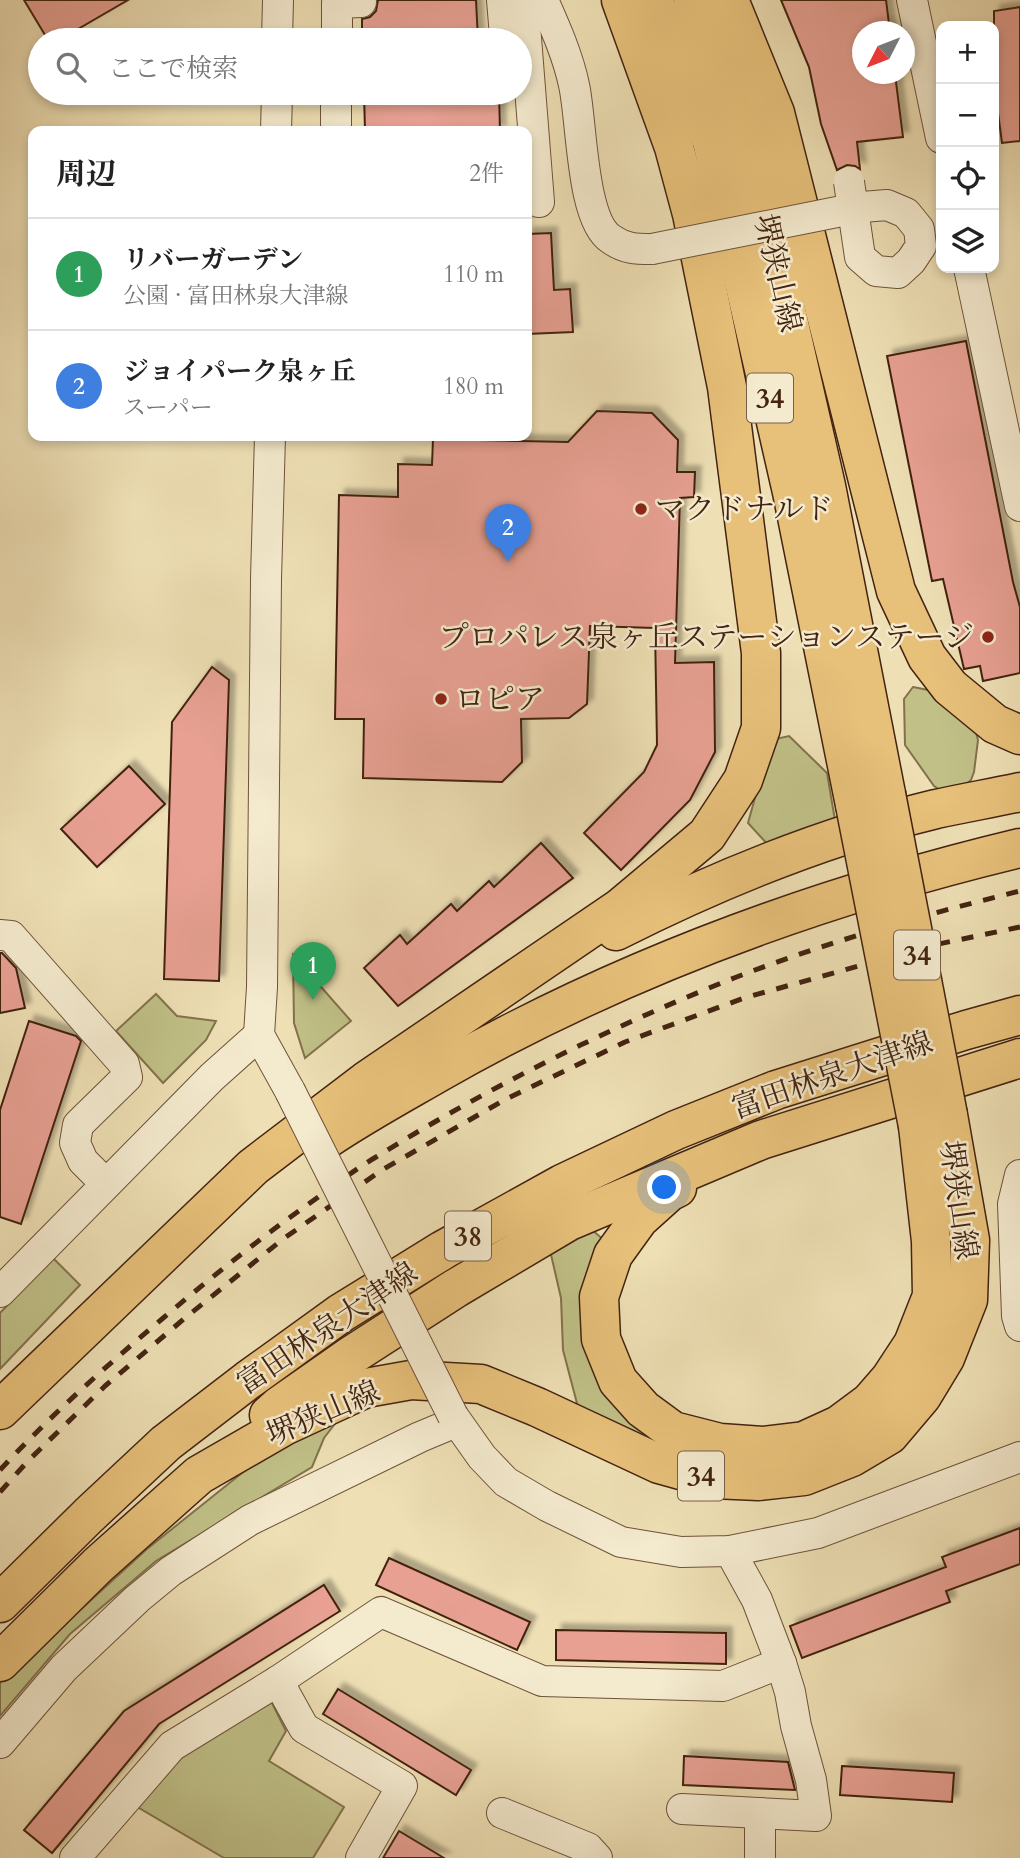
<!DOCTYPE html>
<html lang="ja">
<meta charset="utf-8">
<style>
body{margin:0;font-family:Cardo,"Noto Serif JP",serif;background:#f6f6f6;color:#222}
.controls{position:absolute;right:21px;top:21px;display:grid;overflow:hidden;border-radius:14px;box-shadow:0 4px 10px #0003}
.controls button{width:63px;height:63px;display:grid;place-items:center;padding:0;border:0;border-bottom:2px solid #e0e0e0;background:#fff;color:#222;font:35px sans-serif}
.compass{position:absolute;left:852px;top:21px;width:63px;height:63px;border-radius:50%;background:#fff;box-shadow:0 4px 10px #0003;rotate:228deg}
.you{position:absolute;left:665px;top:1188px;width:24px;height:24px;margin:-18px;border:5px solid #fff;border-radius:50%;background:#1a73e8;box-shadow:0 0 0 10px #1a73e833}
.badge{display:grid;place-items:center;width:46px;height:46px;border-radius:50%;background:#8f2418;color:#fff;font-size:23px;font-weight:700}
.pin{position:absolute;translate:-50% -58px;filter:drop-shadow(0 2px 4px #0008)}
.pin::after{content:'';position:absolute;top:37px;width:24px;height:21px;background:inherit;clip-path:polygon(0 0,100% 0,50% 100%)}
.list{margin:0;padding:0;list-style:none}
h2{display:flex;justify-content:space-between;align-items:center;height:91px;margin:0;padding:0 28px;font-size:30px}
h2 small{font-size:23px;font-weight:400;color:#767676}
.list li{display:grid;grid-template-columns:46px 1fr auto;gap:21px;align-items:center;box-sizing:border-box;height:112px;padding:0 28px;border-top:2px solid #e0e0e0}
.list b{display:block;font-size:26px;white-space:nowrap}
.list p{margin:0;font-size:23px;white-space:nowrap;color:#767676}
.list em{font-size:23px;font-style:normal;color:#767676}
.icon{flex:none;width:38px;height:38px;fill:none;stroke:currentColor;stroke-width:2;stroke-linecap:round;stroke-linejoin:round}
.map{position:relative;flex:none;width:1020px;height:1858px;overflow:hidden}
.search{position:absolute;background:#fff;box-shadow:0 4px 10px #0003;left:28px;top:28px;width:504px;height:77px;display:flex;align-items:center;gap:18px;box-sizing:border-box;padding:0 24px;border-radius:38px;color:#767676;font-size:26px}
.panel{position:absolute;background:#fff;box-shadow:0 4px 10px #0003;left:28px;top:126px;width:504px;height:315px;border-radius:14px}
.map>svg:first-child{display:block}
</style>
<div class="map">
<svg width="1020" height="1858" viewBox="0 0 1020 1858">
<defs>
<filter id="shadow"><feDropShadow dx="6" dy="-6" stdDeviation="2" flood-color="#0004"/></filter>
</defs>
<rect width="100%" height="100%" fill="#eedfb4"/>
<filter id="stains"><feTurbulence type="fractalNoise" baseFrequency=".00286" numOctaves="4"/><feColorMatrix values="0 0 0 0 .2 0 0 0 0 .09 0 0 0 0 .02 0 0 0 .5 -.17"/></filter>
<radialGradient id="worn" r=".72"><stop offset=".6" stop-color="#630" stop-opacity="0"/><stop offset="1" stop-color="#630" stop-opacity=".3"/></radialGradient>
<g fill="#c0c087" stroke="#82724c" stroke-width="2">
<polygon points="913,687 928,690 953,710 976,732 978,740 974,772 971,780 956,793 940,790 934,786 905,745 904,699"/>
<polygon points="789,736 827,773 836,826 770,847 748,823 771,740"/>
<polygon points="293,955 351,1021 305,1058 294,1023"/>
<polygon points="156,994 177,1016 216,1021 206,1040 163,1083 116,1031"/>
<polygon points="591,1229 605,1241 586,1291 680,1459 579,1411 563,1350 561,1298 549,1246"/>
<polygon points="53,1258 80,1285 0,1369 0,1313"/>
<polygon points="341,1416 324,1438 312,1467 156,1561 70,1634 0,1716 0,1683 147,1549 267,1453"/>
<polygon points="268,1695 286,1731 269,1761 344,1807 313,1858 224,1858 134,1805 177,1751"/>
</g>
<g fill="#e7a092" stroke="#432311" stroke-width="2" filter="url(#shadow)">
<polygon points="24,0 128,0 59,40 48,40"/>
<polygon points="378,0 476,0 478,40 362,40 362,19 370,17 376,11"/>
<polygon points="781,0 886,0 890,32 863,32 863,74 895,74 903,137 857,142 860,169 855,166 847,165 837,170 821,124 809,67"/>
<polygon points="1020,7 1020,141 1002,143 994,83 994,11"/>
<polygon points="364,93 499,93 500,131 365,131"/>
<polygon points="551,233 554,290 570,289 573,332 527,334 527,234"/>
<polygon points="966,341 1013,582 1020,607 1020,673 983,681 980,666 964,669 943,579 932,581 887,356"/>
<polygon points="597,411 652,413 678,440 677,472 695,472 694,497 680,498 675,663 714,662 715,752 690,800 621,870 584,833 644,772 657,745 655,628 590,626 587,704 569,718 521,719 522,762 502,782 363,778 364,719 335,719 339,495 398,497 398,464 432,465 433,439 568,442"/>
<polygon points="212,667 229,680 219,981 164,979 172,722"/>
<polygon points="129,766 165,804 97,867 61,829"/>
<polygon points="541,843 573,878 398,1006 364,968 400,935 407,944 451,904 457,911 489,881 494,887"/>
<polygon points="0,953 2,953 16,968 25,1008 0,1013"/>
<polygon points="29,1021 76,1036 81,1041 21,1224 0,1217 0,1110"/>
<polygon points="1020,1528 1020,1564 946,1591 950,1602 802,1658 790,1626 946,1567 942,1557"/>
<polygon points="389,1558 530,1622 517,1650 376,1585"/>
<polygon points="324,1585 340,1611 159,1724 52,1853 24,1830 124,1711"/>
<polygon points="556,1630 726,1633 726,1664 556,1660"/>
<polygon points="338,1689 471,1770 456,1795 323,1714"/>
<polygon points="684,1756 788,1762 795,1790 683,1785"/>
<polygon points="842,1766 954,1773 952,1802 840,1795"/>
<polygon points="399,1831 444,1858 383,1858"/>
</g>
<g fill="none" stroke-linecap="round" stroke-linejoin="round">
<defs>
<g id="minor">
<polyline points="502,0 505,36 503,40"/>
<polyline points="523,0 539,202"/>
<path d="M 543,0 C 555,27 568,56 574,85 C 582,120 581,220 611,239 C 625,249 636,249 652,249"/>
<polyline points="912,0 941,138"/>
<polyline points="277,40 278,0"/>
<polyline points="337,40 337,3 361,2"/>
<polyline points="276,131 277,93"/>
<polyline points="336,131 336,93"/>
<polyline points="969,268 1020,506"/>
<polyline points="270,436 266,579 262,987 259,1035 290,1091"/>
<polyline points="0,935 11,936 124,1064 127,1077 78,1125 75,1143 83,1161 106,1184"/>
<polyline points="1020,1175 1013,1204 1017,1316 1020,1326"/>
<polyline points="0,1292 212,1077 259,1035"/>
<polyline points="453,1416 482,1457 506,1482 547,1506 621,1542 681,1552 730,1551 818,1533 1020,1457"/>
<polyline points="278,1681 304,1728 402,1786 361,1858"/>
<polyline points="0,1743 64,1668 137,1599 171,1571 250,1520 420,1437 456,1422"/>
<polyline points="682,1809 816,1816 811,1780 796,1726 790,1692 781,1663 757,1600 730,1551"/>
<polyline points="502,1813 588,1848 597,1858"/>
<polyline points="75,1858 172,1746 278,1681 381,1612 542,1681 723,1686 781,1663"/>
<polyline points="760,1858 760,1813"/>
</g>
<g id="major">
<polyline points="653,0 712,141 792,492 855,805"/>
<polyline points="693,0 745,130 826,486 886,794"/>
<polyline points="729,0 775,113 896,591 927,657 950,687 995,724 1020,735"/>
<path d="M 616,931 C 717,880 825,836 936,809 C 964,803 992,798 1020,792"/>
<path d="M 327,1139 C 364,1114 403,1093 441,1071 C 624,967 816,897 1020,848"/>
<polyline points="677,1188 669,1192 639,1219 613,1255 599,1297 601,1339 618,1381 643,1409 673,1431 720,1443 763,1446 804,1441 839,1425 870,1402 890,1379 913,1344 932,1296 931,1241 918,1126"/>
<polyline points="0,1410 253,1167 366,1081 620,908 707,835 743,780 761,728 761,653 727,387 692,214 674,147 621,0"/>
<polyline points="269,1415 279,1406 349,1357 456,1288 569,1221 761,1140 1020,1058"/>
<polyline points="0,1603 89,1515 166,1443 248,1380 341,1313 443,1250 562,1184 676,1130 776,1090 966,1030 1020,1015"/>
<polyline points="0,1662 98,1565 199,1475 284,1426 366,1388 411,1380 481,1384 537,1407 659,1464 713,1479 759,1481 804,1476 852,1457 889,1435 922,1396 945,1358 968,1300 970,1240 948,1115"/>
</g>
</defs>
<use href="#minor" stroke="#6e523a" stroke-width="32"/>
<use href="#major" stroke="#432311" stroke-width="41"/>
<use href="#minor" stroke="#f4eace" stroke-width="30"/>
<use href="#major" stroke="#e7c07a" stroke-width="38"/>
<g stroke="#432311" stroke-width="5" stroke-dasharray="12 12" stroke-linecap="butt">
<path d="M 0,1470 C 50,1416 105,1367 162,1319 C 215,1274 269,1231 327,1191 C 343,1179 359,1167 376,1157 C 489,1087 610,1027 734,978 C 827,942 923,915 1020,891"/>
<polyline points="0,1492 28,1461 105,1386 185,1318 283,1239 382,1170 506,1099 625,1042 744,998 934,945 1020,927"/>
</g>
<defs>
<g id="minor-bridge">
<polyline points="652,249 862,207 887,205 906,213 919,229 921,246 911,261 898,273 876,271 860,257 849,182"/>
<polyline points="290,1091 453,1416"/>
</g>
<g id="major-bridge">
<polyline points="886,794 948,1115"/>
<polyline points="855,805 918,1126"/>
</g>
</defs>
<use href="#minor-bridge" stroke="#6e523a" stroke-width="32" stroke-linecap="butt"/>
<use href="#major-bridge" stroke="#432311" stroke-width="41" stroke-linecap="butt"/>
<use href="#minor-bridge" stroke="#f4eace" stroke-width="30"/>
<use href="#major-bridge" stroke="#e7c07a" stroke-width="38"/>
</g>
<g fill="#8f2418" stroke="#f4eace" stroke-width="2.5">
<circle cx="641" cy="509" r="7"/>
<circle cx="988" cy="637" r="7"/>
<circle cx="441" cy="699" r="7"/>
</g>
<g text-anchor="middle" stroke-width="5" stroke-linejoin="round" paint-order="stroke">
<g fill="#f4eace" stroke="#785f4a" stroke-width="2">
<rect x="747" y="373.5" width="46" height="49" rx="5"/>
<rect x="894" y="930.5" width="46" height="49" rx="5"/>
<rect x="445" y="1211.5" width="46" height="49" rx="5"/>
<rect x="678" y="1451.5" width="46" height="49" rx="5"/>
</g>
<g font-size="28" font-weight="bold" fill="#432311">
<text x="770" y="408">34</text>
<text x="917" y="965">34</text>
<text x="468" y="1246">38</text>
<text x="701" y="1486">34</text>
</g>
<g font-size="30" fill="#432311" stroke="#f4eace">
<text transform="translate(778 273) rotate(77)" y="10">堺狭山線</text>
<text transform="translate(832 1075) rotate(-19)" y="10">富田林泉大津線</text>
<text transform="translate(959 1200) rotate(82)" y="10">堺狭山線</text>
<text transform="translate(327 1328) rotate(-34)" y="10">富田林泉大津線</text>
<text transform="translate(323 1413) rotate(-23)" y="10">堺狭山線</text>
</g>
<g font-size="30" fill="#432311" stroke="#f4eace" text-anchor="start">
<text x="655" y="519">マクドナルド</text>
<text x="974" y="647" text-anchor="end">プロパレス泉ヶ丘ステーションステージ</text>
<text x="455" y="709">ロピア</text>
</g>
</g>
<rect width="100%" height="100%" filter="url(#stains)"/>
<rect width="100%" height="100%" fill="url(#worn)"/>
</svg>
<div class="controls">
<button>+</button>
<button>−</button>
<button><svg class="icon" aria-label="locate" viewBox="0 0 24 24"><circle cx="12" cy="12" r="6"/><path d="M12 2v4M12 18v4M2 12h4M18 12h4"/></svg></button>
<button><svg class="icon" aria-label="layers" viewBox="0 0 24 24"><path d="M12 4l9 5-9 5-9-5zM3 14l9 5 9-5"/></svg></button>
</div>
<svg class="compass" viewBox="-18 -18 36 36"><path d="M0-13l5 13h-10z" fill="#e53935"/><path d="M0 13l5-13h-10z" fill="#767676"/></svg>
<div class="you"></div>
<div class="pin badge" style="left:313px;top:1000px;background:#2e9e5b">1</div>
<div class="pin badge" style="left:508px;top:562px;background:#3f7fe0">2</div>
<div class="search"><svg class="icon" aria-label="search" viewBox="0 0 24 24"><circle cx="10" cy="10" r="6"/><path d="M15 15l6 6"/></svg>ここで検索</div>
<section class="panel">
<h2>周辺<small>2件</small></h2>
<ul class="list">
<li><span class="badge" style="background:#2e9e5b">1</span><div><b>リバーガーデン</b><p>公園 · 富田林泉大津線</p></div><em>110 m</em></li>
<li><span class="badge" style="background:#3f7fe0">2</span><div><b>ジョイパーク泉ヶ丘</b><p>スーパー</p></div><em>180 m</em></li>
</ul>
</section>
</div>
